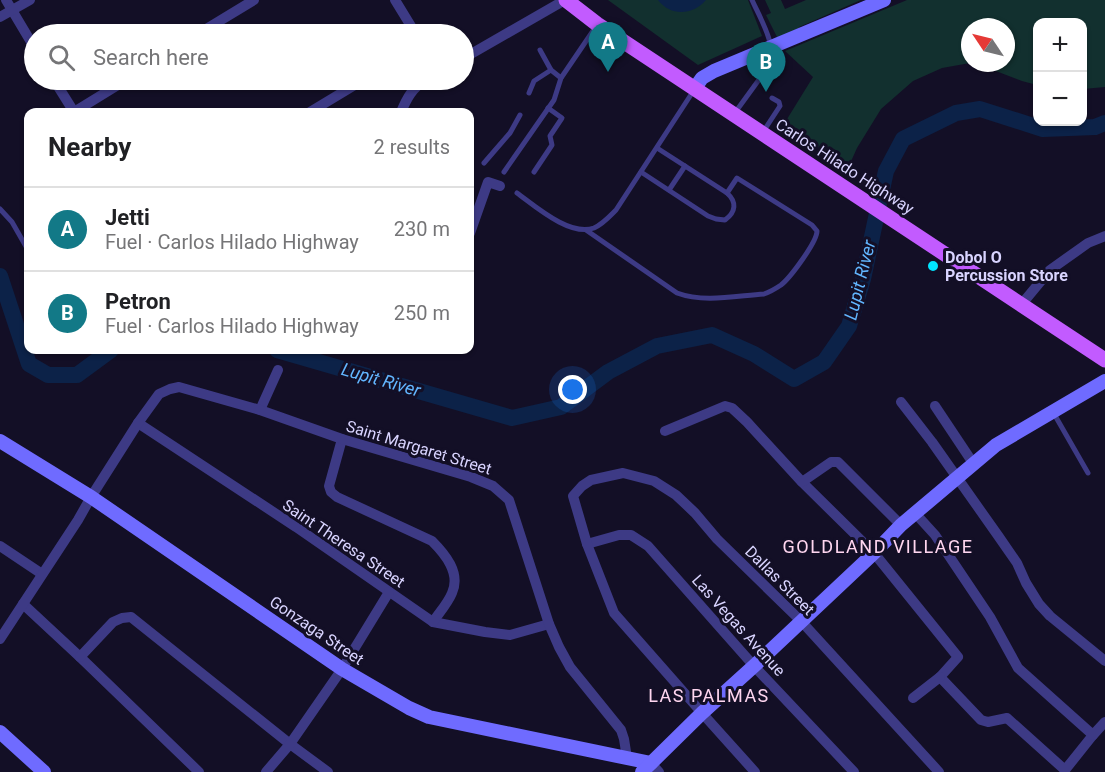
<!DOCTYPE html>
<meta charset="utf-8">
<style>
body{margin:0;font-family:Roboto,sans-serif;background:#f6f6f6;color:#202124}
.controls{position:absolute;right:18px;top:18px;display:grid;overflow:hidden;border-radius:12px;box-shadow:0 2px 4px #0004}
.controls button{width:54px;height:54px;display:grid;place-items:center;padding:0;border:0;border-bottom:2px solid #e0e0e0;background:#fff;color:#202124;font:30px sans-serif}
.compass{position:absolute;left:961px;top:18px;width:54px;height:54px;border-radius:50%;background:#fff;box-shadow:0 2px 4px #0004;rotate:305deg}
.you{position:absolute;left:573px;top:390px;width:21px;height:21px;margin:-15px;border:4px solid #fff;border-radius:50%;background:#1a73e8;box-shadow:0 0 0 9px #1a73e833}
.badge{display:grid;place-items:center;width:39px;height:39px;border-radius:50%;background:#127987;color:#fff;font-size:20px;font-weight:700}
.pin{position:absolute;translate:-50% -50px;filter:drop-shadow(0 2px 3px #0008)}
.pin::after{content:'';position:absolute;top:32px;width:21px;height:18px;background:inherit;clip-path:polygon(0 0,100% 0,50% 100%)}
.list{margin:0;padding:0;list-style:none}
h2{display:flex;justify-content:space-between;align-items:center;height:78px;margin:0;padding:0 24px;font-size:26px}
h2 small{font-size:20px;font-weight:400;color:#757577}
.list li{display:grid;grid-template-columns:39px 1fr auto;gap:18px;align-items:center;box-sizing:border-box;height:84px;padding:0 24px;border-top:2px solid #e0e0e0}
.list b{display:block;font-size:22px;white-space:nowrap}
.list p{margin:0;font-size:20px;white-space:nowrap;color:#757577}
.list em{font-size:20px;font-style:normal;color:#757577}
.icon{flex:none;width:33px;height:33px;fill:none;stroke:currentColor;stroke-width:2;stroke-linecap:round;stroke-linejoin:round}
.map{position:relative;flex:none;width:1105px;height:772px;overflow:hidden}
.search{position:absolute;background:#fff;box-shadow:0 2px 4px #0004;left:24px;top:24px;width:450px;height:66px;display:flex;align-items:center;gap:15px;box-sizing:border-box;padding:0 21px;border-radius:33px;color:#757577;font-size:22px}
.panel{position:absolute;background:#fff;box-shadow:0 2px 4px #0004;left:24px;top:108px;width:450px;height:246px;border-radius:12px}
.map>svg:first-child{display:block}
</style>
<div class="map">
<svg width="1105" height="772" viewBox="0 0 1105 772">
<rect width="100%" height="100%" fill="#130f26"/>
<g fill="#12302f">
<polygon points="608,0 748,0 762,36 698,65"/>
<polygon points="765,0 781,0 785,9 806,0 861,0 799,27 801,32 779,41 766,15 771,13"/>
<polygon points="907,0 1105,0 1105,87 1083,89 1082,22 1038,22 1037,85 1022,81 975,63 1006,63 1006,27 970,27 970,63 942,68 913,81 881,109 857,148 848,168 784,124 813,77 785,51"/>
</g>
<path fill="#0c2248" d="M 658,0 L 706,0 C 693,15 671,17 658,0 Z"/>
<g fill="none" stroke-linecap="round" stroke-linejoin="round">
<g stroke="#0c2248" stroke-width="16">
<polyline points="0,276 29,364 48,375 77,375 111,350"/>
<polyline points="277,350 512,418 561,407 608,372 657,346 712,335 754,354 794,379 824,362 849,326 863,279 886,171 903,139 956,113 980,109 1043,129 1095,127 1105,123"/>
</g>
<g stroke="#3d3a85" stroke-width="5">
<polyline points="540,50 551,70 561,78"/>
<polyline points="529,93 534,81 551,70"/>
<path d="M 734,114 L 769,66 C 778,47 760,18 752,0"/>
<polyline points="763,132 780,106 779,102 772,98"/>
<polyline points="484,163 510,133 520,115"/>
<polyline points="504,172 554,100 561,78 597,25"/>
<polyline points="534,172 552,145 550,136 562,118 548,108"/>
<path d="M 641,172 L 708,216 L 716,219 L 725,220 C 736,212 737,202 727,193 L 657,148"/>
<polyline points="669,190 685,166"/>
<path d="M 517,193 C 535,206 570,237 594,228 C 603,224 609,217 616,210 L 694,90"/>
<polyline points="0,209 12,222 28,250"/>
<path d="M 586,230 L 677,293 C 704,303 735,296 764,294 C 770,292 775,289 781,285 C 790,278 817,242 817,231 L 812,225 L 737,178 L 727,193"/>
<polyline points="1053,412 1088,473"/>
</g>
<g stroke="#3d3a85" stroke-width="10">
<polyline points="6,0 34,47"/>
<polyline points="395,0 414,31 414,34"/>
<polyline points="0,17 30,0"/>
<polyline points="198,34 254,0"/>
<polyline points="464,58 565,0"/>
<polyline points="54,80 74,112"/>
<polyline points="74,112 126,80"/>
<polyline points="310,112 363,80"/>
<path d="M 401,112 C 407,98 412,88 426,80"/>
<polyline points="470,233 488,182 500,186"/>
<polyline points="1021,305 1050,270 1088,243 1105,236"/>
<polyline points="901,402 932,442 999,537 1017,563 1026,583 1039,604 1050,616 1105,661"/>
<polyline points="935,406 973,463"/>
<polyline points="260,410 278,370"/>
<polyline points="138,423 296,527 433,622 485,632 510,635 549,624"/>
<polyline points="665,431 725,406 732,408 747,422 802,482 874,553 958,657 940,677 981,720 988,722 1007,718 1065,770 1093,735"/>
<path d="M 342,439 L 329,486 L 331,492 L 337,497 L 432,541 C 445,554 461,573 452,593 C 448,603 439,613 433,622"/>
<polyline points="802,482 831,462 838,462 901,525"/>
<polyline points="915,513 935,535 990,617 1018,668 1093,735 1105,722"/>
<polyline points="587,544 619,535 631,535 648,546 754,666 854,772"/>
<polyline points="0,546 42,574"/>
<polyline points="23,604 80,657 199,772"/>
<polyline points="0,639 78,520 91,497 138,423 159,394 170,389 179,387 260,410 342,439 471,477 493,486 509,500 549,624 559,647 570,667 621,730 624,739 627,758"/>
<polyline points="80,657 113,622 122,618 131,617 290,744 328,772"/>
<polyline points="913,698 940,677"/>
<polyline points="651,763 659,772"/>
<polyline points="266,772 290,744 342,669 389,592"/>
<polyline points="755,772 702,713 614,613 587,544 573,496 582,486 591,480 623,473 654,481 676,495 695,513 717,539 801,621 939,772"/>
</g>
<g stroke="#6f6bff" stroke-width="14">
<polyline points="695,88 702,78 714,71 884,0"/>
<polyline points="0,441 91,497 342,669 409,708 429,717 651,763"/>
<polyline points="0,732 44,772"/>
<polyline points="642,772 702,713 754,666 874,553 901,525 996,445 1105,381"/>
</g>
<polyline stroke="#c25bff" stroke-width="15" points="566,0 597,24 1105,360"/>
</g>
<circle fill="#00e5ff" stroke="#130f26" stroke-width="2" cx="933" cy="266" r="6"/>
<g text-anchor="middle" stroke-width="6" stroke-linejoin="round" paint-order="stroke">
<g font-size="16" fill="#d9d4ff" stroke="#130f26">
<text transform="translate(845 166) rotate(33)" y="6">Carlos Hilado Highway</text>
<text transform="translate(419 447) rotate(17)" y="6">Saint Margaret Street</text>
<text transform="translate(344 543) rotate(34)" y="6">Saint Theresa Street</text>
<text transform="translate(780 580) rotate(45)" y="6">Dallas Street</text>
<text transform="translate(739 625) rotate(48)" y="6">Las Vegas Avenue</text>
<text transform="translate(317 630) rotate(34)" y="6">Gonzaga Street</text>
</g>
<g font-size="16" font-weight="bold" fill="#d9d4ff" stroke="#130f26" text-anchor="start">
<text x="945" y="263">Dobol O<tspan x="945" dy="18">Percussion Store</tspan></text>
</g>
<g font-size="18" font-style="italic" fill="#62b6ff" stroke="#130f26">
<text transform="translate(860 280) rotate(-76)" y="6">Lupit River</text>
<text transform="translate(381 380) rotate(16)" y="6">Lupit River</text>
</g>
<g font-size="18" letter-spacing="1.5" fill="#ffd6f0" stroke="#130f26">
<text x="878" y="553">GOLDLAND VILLAGE</text>
<text x="709" y="702">LAS PALMAS</text>
</g>
</g>
</svg>
<div class="controls">
<button>+</button>
<button>−</button>
</div>
<svg class="compass" viewBox="-18 -18 36 36"><path d="M0-13l5 13h-10z" fill="#e53935"/><path d="M0 13l5-13h-10z" fill="#757577"/></svg>
<div class="you"></div>
<div class="pin badge" style="left:608px;top:72px">A</div>
<div class="pin badge" style="left:766px;top:92px">B</div>
<div class="search"><svg class="icon" aria-label="search" viewBox="0 0 24 24"><circle cx="10" cy="10" r="6"/><path d="M15 15l6 6"/></svg>Search here</div>
<section class="panel">
<h2>Nearby<small>2 results</small></h2>
<ul class="list">
<li><span class="badge">A</span><div><b>Jetti</b><p>Fuel · Carlos Hilado Highway</p></div><em>230 m</em></li>
<li><span class="badge">B</span><div><b>Petron</b><p>Fuel · Carlos Hilado Highway</p></div><em>250 m</em></li>
</ul>
</section>
</div>
